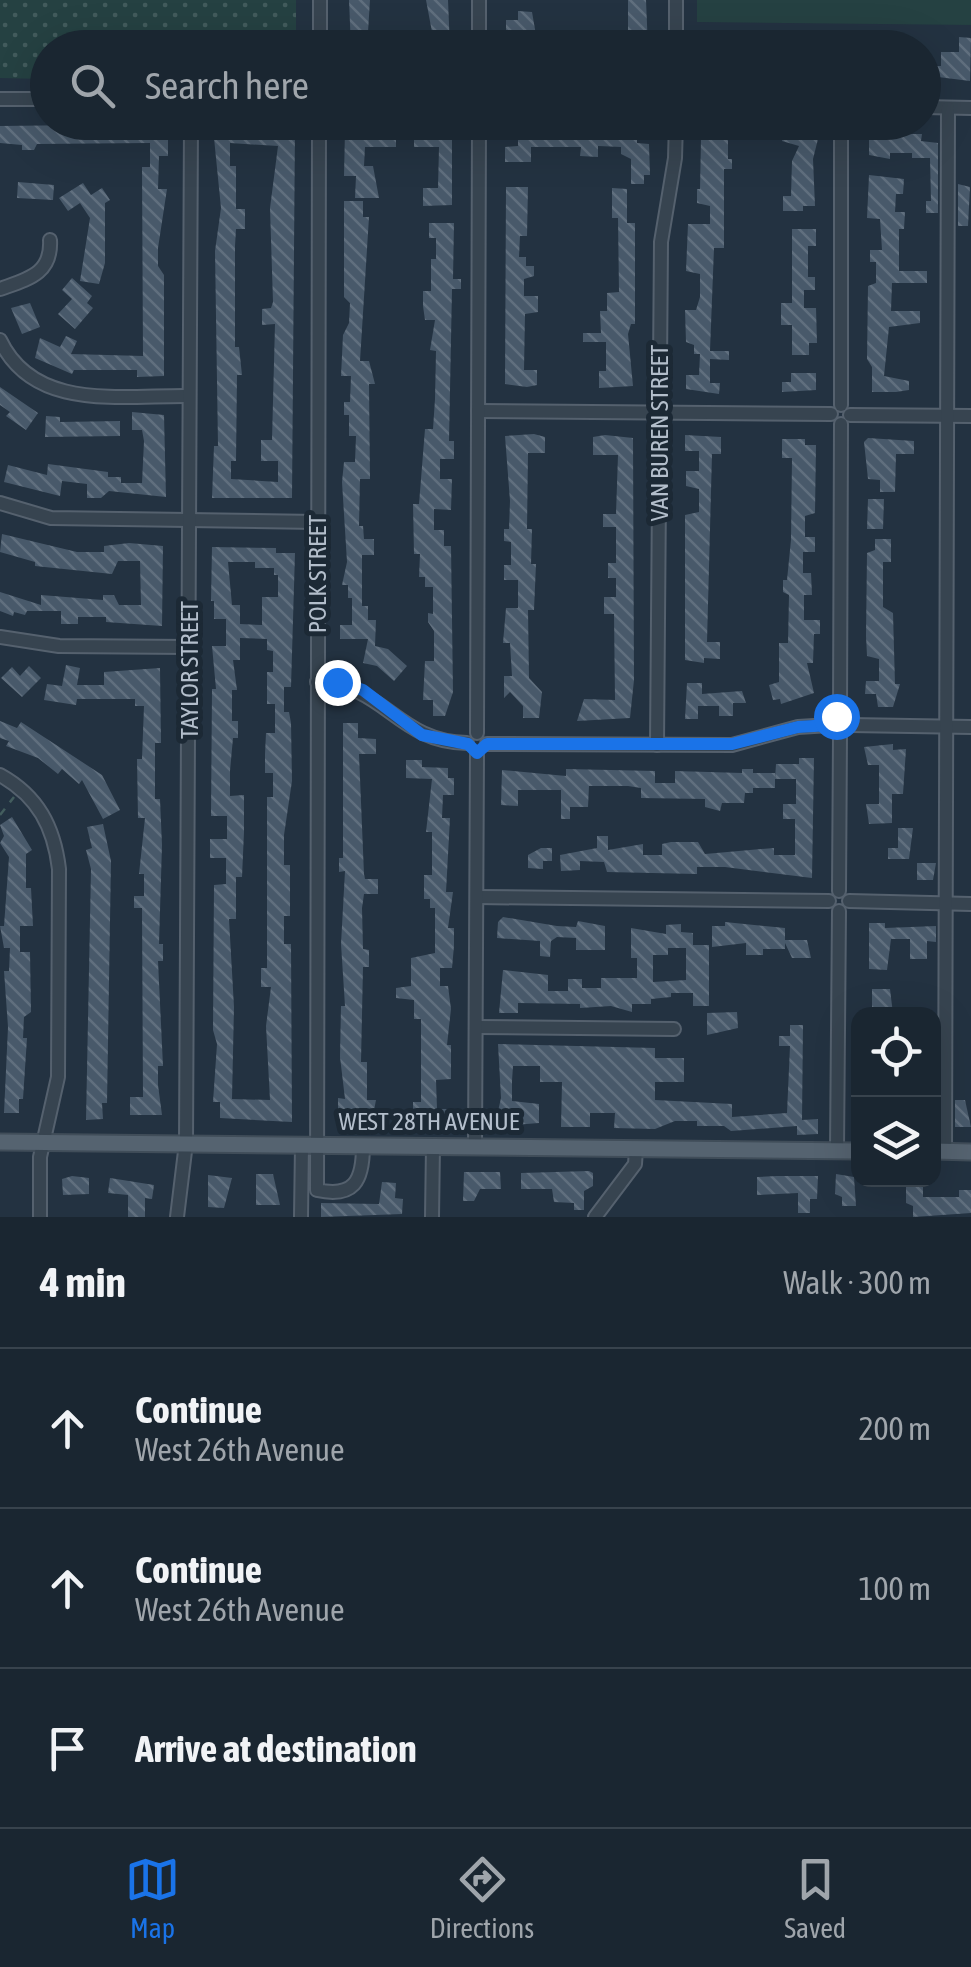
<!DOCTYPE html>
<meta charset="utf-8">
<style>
body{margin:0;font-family:"Asap Condensed",sans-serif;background:#232e39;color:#f1f3f6}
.controls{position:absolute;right:30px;bottom:30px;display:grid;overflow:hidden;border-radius:20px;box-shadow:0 10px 40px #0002}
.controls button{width:90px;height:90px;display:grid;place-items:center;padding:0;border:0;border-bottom:2px solid #38434d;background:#1a2631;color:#f1f3f6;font:50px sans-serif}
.stop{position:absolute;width:30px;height:30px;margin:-22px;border:8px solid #1a73e8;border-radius:50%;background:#fff}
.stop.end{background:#1a73e8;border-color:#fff;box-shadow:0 2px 10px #0008}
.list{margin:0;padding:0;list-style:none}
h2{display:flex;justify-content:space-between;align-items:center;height:130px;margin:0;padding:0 40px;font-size:42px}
h2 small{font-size:32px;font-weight:400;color:#9fa5ab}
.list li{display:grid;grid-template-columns:65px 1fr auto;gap:30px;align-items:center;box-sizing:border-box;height:160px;padding:0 40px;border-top:2px solid #38434d}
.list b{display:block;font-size:38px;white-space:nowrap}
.list p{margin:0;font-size:32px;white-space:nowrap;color:#9fa5ab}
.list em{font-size:32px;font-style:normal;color:#9fa5ab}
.icon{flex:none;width:55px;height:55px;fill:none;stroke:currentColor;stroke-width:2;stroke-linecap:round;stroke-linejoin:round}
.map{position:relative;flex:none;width:971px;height:1217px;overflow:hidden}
.search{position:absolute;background:#1a2631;box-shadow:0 10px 40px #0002;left:30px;right:30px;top:30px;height:110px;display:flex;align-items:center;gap:25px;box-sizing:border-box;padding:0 35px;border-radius:55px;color:#9fa5ab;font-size:38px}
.sheet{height:610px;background:#1a2631}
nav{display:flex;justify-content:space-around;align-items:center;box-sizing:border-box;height:140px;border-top:2px solid #38434d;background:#1a2631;font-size:28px;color:#9fa5ab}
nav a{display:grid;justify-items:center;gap:5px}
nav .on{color:#1a73e8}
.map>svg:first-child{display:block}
</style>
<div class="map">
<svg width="971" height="1217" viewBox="0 0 971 1217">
<defs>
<pattern id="park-dots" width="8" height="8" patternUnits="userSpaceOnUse" patternTransform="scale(2.5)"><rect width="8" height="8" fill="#254142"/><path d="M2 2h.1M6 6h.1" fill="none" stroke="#425b5c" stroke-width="1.8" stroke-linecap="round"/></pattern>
<pattern id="building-back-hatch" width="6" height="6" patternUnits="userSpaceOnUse" patternTransform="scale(2.5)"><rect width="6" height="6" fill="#48596a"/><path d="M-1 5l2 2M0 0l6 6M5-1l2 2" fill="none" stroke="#606f7e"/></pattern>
</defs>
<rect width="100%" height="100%" fill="#233241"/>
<polygon fill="#254142" points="697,0 971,0 971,25 697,22"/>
<polygon fill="url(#park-dots)" points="0,0 296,0 296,47 48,48 47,79 0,78"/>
<g fill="url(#building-back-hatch)" fill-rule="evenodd">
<polygon points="349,0 370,0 367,48 351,48"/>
<polygon points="426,0 448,0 450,48 435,48"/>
<polygon points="628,0 646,0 648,48 635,48 635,37 628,36"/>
<polygon points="518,11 532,12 536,35 520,35 520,48 506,48 506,20 518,20"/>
<polygon points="959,37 971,38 970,81 938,77 938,83 924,83 924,66 941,66 941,52 959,52"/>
<polygon points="168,124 168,156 159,156 158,189 167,189 158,248 158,266 164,275 164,376 137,377 137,370 74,370 72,374 35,358 40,338 60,347 66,336 77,341 71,354 143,356 142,167 150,167 150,143 37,144 34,150 22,150 22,145 0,143 0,126"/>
<path d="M 295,127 L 292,498 L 212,498 L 214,446 L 218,446 L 215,251 L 221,208 L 213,128 ZM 230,143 L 278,146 L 270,208 L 273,302 L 271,308 L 262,309 L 262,325 L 275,324 L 272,440 L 261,440 L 261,461 L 278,461 L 278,482 L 231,479 L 231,461 L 236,461 L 237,375 L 242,375 L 239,347 L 235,347 L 235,246 L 236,229 L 245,229 L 245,209 L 236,209 L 236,166 L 230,166 Z"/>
<polygon points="715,127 728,127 728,159 732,159 732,169 724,169 724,248 714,248 710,351 729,351 729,360 710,359 710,383 720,383 719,394 686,389 686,375 699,375 700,354 694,354 694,345 686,342 685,310 696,310 700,297 700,274 686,271 688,224 710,224 710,206 697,203 697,189 700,189 701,139 712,139"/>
<polygon points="786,127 818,139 813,159 815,206 803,206 803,211 783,211 783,196 791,196 792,161 799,146 782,141"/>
<polygon points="414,129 452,129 452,205 423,206 423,188 438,188 439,147 414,147"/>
<polygon points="345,130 396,131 396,147 365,147 364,166 373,166 379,198 355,198 356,176 344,176"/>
<polygon points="518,130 637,131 637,143 649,144 650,175 644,175 644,184 631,184 631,159 621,154 621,147 598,146 598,157 580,156 581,147 531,147 531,162 505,162 505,147 518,146"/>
<polygon points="869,134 922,134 921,141 938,143 938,213 926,213 926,201 931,201 930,158 912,158 912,153 890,153 890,159 869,155"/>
<polygon points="869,175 904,179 903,194 896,194 895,212 905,212 904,229 899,229 899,271 927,271 927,283 892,283 891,311 920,311 920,323 889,327 884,376 909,381 909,390 896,392 872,392 872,367 867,359 868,286 876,283 876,262 870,262 870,250 882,250 880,219 867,218"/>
<polygon points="18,182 54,185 53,200 17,198"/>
<polygon points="83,183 91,195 102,188 110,200 105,203 105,263 99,284 80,281 90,218 80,203 68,211 59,198"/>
<polygon points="958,184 970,187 968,226 958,226"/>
<polygon points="506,187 528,187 527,236 520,236 519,257 526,257 526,266 534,266 534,276 524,279 524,296 538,296 538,312 525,314 524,370 537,370 537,385 527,387 505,384"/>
<polygon points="612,188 627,189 627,223 635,223 635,324 631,324 628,334 633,386 599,388 599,371 606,371 606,342 583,342 583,333 601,333 600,311 607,311 607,293 619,292 618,218 612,218"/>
<polygon points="344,201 363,201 363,217 369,217 360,361 369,361 375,384 369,384 370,479 360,479 359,526 363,526 364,539 374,539 374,555 362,555 362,606 368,606 368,620 376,620 375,646 388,649 407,666 394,681 377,666 363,663 368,639 340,639 340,625 352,625 352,598 348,598 348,585 342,585 347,562 342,482 344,462 355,462 356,436 349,436 349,415 344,415 344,402 350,402 351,376 341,376 343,335 349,323 350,303 344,297"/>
<polygon points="429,223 454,223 453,279 461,279 461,289 452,289 449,441 454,441 454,459 440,459 440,479 452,479 451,510 434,509 434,530 444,530 444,546 451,546 453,692 445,716 433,716 433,700 423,700 425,661 434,661 434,631 428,622 428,613 433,614 433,587 425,587 425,577 419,577 420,554 414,554 413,504 419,504 425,429 433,429 435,399 436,351 430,350 435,320 425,320 423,306 423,291 431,291 431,259 436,259 436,238 429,238"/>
<polygon points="792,229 816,229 816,246 808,246 808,277 815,277 815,290 804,290 804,308 816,308 817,343 809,343 809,355 792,355 792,325 781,325 781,303 792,303"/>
<polygon points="72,278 92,296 87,303 93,308 75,329 58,314 72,299 62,290"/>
<polygon points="30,303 40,327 22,334 11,308"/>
<polygon points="791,373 816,373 816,390 782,392 782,382 791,382"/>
<polygon points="0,387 38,413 26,430 6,416 10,412 0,405"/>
<polygon points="132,412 164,415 166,497 109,491 101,498 87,498 87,484 62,481 60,496 4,482 8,465 47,475 48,464 108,472 108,477 121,477 121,483 142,483 144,441 142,430 132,430"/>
<polygon points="46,416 60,417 60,422 120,421 120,436 45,437"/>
<polygon points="534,434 545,437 545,453 528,453 527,529 532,529 531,564 536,564 534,610 528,610 529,678 542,692 539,718 523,718 523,706 510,692 504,698 504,676 512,676 510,643 503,643 506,608 518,608 518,580 504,580 504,565 511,565 511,542 504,541 504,529 509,529 510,501 505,436"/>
<polygon points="605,435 633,438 634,680 630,718 577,721 584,699 615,700 614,614 604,614 604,597 616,597 616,578 608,578 608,563 616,563 616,527 603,527 603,514 616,514 618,455 593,455 593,437"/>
<polygon points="685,435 721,437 721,454 712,454 707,642 720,642 720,659 704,658 704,663 685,660 685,515 699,512 699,489 686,486 686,471 699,471 699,451 685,451"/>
<polygon points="868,438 914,441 914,454 896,454 895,492 880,492 880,480 868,479 864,442"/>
<polygon points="782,439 805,439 805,445 816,445 815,513 805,516 805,537 815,537 815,552 803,552 803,573 811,573 812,595 804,595 804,620 820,620 820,634 814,634 813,663 807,663 814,693 781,704 780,699 773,700 769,685 779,682 779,643 788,643 789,595 783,592 783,580 787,580 791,540 792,458 782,458"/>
<polygon points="868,499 884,499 883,529 867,529"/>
<polygon points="2,534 77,552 104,552 104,546 129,543 163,546 162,626 106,622 106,617 78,617 78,624 61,624 61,611 27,611 25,615 14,612 13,616 0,611 0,592 41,605 41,595 103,600 103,595 114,595 119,605 141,605 140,561 118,561 112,574 35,566 35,562 0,552"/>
<polygon points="875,539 891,539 891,562 883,562 883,607 893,613 895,684 900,684 893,707 878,707 876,694 865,694 866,681 879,681 879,659 867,656 866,636 867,553 875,550"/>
<path d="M 212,547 L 276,548 L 276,553 L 295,553 L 291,687 L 284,687 L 284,712 L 289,712 L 291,723 L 292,781 L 284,835 L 284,865 L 290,865 L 290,916 L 284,916 L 284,944 L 291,944 L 292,1122 L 220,1118 L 220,1102 L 213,1102 L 217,1044 L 213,1030 L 214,885 L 226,884 L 226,858 L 210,858 L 210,839 L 227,839 L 227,816 L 211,816 L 212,689 L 216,689 L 212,646 L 226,646 L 226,619 L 214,619 L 214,601 L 211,601 ZM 228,562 L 255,562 L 255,568 L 274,568 L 274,575 L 278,575 L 278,597 L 262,597 L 262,625 L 240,624 L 240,605 L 232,605 ZM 240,638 L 267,639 L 267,650 L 273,651 L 273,672 L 267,672 L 267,704 L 275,704 L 275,733 L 266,733 L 265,754 L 265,773 L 273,773 L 273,797 L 267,797 L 267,968 L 261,968 L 261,987 L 271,987 L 266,1026 L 270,1100 L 232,1099 L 234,1007 L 229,919 L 236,919 L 236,877 L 242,877 L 244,832 L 244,795 L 230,796 L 230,771 L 233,738 L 238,738 L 238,721 L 232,721 L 232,690 L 237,690 L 233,660 L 240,660 Z"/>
<polygon points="66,665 80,668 77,685 104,685 104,672 160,668 161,743 155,743 155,799 160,799 162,845 159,944 163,944 163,961 158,961 163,1066 158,1066 158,1085 162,1115 130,1115 130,1097 143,1097 142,908 134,908 134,896 144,896 144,874 139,874 145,818 138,818 137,759 142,759 144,706 135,706 135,699 77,699 76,705 44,700 47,684 62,686"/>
<polygon points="29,666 41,678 22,697 1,678 12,667 20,676"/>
<polygon points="687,683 702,683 702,694 742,691 746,703 733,703 733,716 719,716 719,706 698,706 698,719 685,719"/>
<polygon points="0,721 17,728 21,722 102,775 120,810 103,819 82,780 79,784 62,769 58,774 38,758 6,746 9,741 0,738"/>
<polygon points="343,723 358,723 358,738 376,739 376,754 359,754 364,874 365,879 378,879 378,894 364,894 362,908 363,949 369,950 369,967 363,967 361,1062 367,1062 367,1100 376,1100 371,1126 340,1125 338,1108 338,1098 345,1099 340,1057 341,1006 345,1006 341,944 345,871 339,872 339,858 343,858"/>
<polygon points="893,744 893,750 906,749 903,794 892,794 892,823 869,824 866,804 879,804 879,765 868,765 864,747"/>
<polygon points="799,758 814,758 812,878 725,867 697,867 697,874 607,872 604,862 580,861 580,870 561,871 560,855 597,848 597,836 608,836 608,850 643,844 643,855 662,855 662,844 671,842 698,842 705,854 774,848 774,855 795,855 795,819 783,819 783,804 796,804 796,779 775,779 776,764 799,764"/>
<polygon points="406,760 422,760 422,767 448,768 448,778 454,778 454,795 443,795 442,818 450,818 446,892 453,892 448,928 454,928 454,946 452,968 440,968 440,986 448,986 451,1009 447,1045 451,1045 451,1079 436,1080 437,1109 450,1109 450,1125 408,1126 408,1111 413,1111 413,1102 421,1102 421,1019 414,1019 414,1000 396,998 396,988 411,986 411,958 435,953 435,908 430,908 430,899 424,899 424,875 432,875 432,832 426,832 432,779 406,778"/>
<polygon points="566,769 655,771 655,783 675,783 675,771 742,773 742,769 753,769 753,773 775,773 775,788 753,788 753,793 745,793 744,803 722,803 720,811 705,807 705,799 641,798 641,788 628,786 589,786 588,807 570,807 570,819 561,819 561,790 518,790 518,806 501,805 502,770 566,776"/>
<polygon points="12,817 32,850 26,854 26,888 31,888 33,926 20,926 20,952 30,952 31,1012 24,1017 23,1038 27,1038 23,1099 19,1099 19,1113 4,1113 8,1027 4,971 9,971 10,948 4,948 0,926 4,926 9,857 0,843 4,836 0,825"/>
<polygon points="103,824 111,861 107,1103 102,1103 103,1119 86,1120 91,869 86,850 92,848 87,827"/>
<polygon points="898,828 913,828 909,859 888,859 888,848 898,848"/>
<polygon points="541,848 552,848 552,861 543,861 543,869 528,868 528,855"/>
<polygon points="917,863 936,863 933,880 917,880"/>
<polygon points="503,917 557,926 576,927 578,921 605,926 605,950 576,950 576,938 557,937 551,941 550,957 540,956 540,941 497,938 498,922"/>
<polygon points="725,922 785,928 785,940 807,940 811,958 792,958 785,943 785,949 763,949 763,955 746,955 746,943 712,947 712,926 725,926"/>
<polygon points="869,923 885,923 885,928 936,926 936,942 927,941 927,959 910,959 910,939 891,939 887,970 869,969"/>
<path d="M 681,924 L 681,932 L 693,933 L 693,945 L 709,945 L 709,1006 L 693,1006 L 693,993 L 671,993 L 671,997 L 651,999 L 651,1004 L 632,1004 L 632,1012 L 611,1006 L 580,1008 L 580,1004 L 518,1003 L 518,1013 L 499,1013 L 503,970 L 548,975 L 548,991 L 568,991 L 568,979 L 582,979 L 582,988 L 601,988 L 601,978 L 637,978 L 637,958 L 631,958 L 631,928 L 666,934 L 666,925 ZM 668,948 L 686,948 L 686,980 L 653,982 L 653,955 L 668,955 Z"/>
<polygon points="872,989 890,989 893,1014 872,1014"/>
<polygon points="737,1012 738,1028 707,1035 707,1013"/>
<polygon points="790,1025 803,1025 802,1120 818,1119 818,1134 797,1135 797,1126 731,1131 724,1126 697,1126 697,1121 675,1121 655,1129 614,1128 615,1113 590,1113 590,1127 561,1127 562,1082 540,1082 540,1066 513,1066 512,1081 512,1101 539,1104 539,1123 500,1126 496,1120 501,1098 498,1044 655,1048 655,1058 684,1058 684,1082 655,1082 655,1100 732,1104 732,1117 787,1113 790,1046 779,1046 779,1036 790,1036"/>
<polygon points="955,1100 965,1100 971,1127 955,1127"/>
<polygon points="589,1171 593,1173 593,1186 584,1191 584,1210 574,1210 574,1203 554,1202 552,1189 521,1189 521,1173"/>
<polygon points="464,1172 500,1172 501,1189 480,1189 474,1201 463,1201"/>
<polygon points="256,1174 273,1174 280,1205 256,1205"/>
<polygon points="836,1174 854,1177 856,1206 842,1206 842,1197 835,1194"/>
<polygon points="208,1175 232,1178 224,1208 208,1207"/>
<polygon points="72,1176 89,1178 89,1194 63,1195 62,1179"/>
<polygon points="777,1176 818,1176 817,1199 810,1199 810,1213 798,1213 798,1193 757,1195 757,1177"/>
<polygon points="110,1178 154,1185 152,1199 145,1198 145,1217 128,1217 128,1195 108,1193"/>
<polygon points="382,1182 396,1183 395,1198 403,1199 402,1214 321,1217 321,1203 379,1204"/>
<polygon points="906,1182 923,1182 923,1197 959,1197 959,1190 971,1190 971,1213 913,1217 913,1206 906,1203"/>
</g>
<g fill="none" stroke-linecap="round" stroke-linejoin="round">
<defs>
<g id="minor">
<polyline points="479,0 479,48"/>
<polyline points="320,48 320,0"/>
<polyline points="676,48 676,0"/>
<polyline points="0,99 48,99"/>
<polyline points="924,107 971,108"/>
<path d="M 319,122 L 317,1190 C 354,1198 363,1181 363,1146"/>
<path d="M 0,289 C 28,279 52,274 50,240"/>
<path d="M 0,340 C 34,412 122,395 189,396"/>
<polyline points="841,405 841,122"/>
<polyline points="478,411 831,414"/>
<polyline points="850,415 971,416"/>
<polyline points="0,503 51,518 317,522"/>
<polyline points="0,637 59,646 189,647"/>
<path d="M 317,682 C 386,685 397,742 467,743"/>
<polyline points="840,715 841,424"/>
<polyline points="850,725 971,727"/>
<polyline points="477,733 479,122"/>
<polyline points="487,744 732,745 798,727 830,725"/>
<polyline points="657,745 661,242 675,158 676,122"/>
<path d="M 0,775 C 38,796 54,827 59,869 L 58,1077 L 40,1157 L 40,1217"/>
<polyline points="839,891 840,735"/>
<polyline points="477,897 829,901"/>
<polyline points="849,901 971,904"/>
<polyline points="477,1027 674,1029"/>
<polyline points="475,1147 477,753"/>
<polyline points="837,1150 839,911"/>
<polyline points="945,1151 948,108"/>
<polyline points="177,1217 186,1143 191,122"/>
<polyline points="301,1217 302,1145"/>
<polyline points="432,1217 433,1146"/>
<polyline points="595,1217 635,1164 636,1149"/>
</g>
<g id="major">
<polyline points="0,1142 858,1151"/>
<polyline points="934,1151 971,1152"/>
</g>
</defs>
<use href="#minor" stroke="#55616e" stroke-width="16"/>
<use href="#major" stroke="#404d59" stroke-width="19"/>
<polyline stroke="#435d5e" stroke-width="2.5" stroke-dasharray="8 8" stroke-linecap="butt" points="0,815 14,797"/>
<use href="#minor" stroke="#374450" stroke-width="12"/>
<use href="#major" stroke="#556370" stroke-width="15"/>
</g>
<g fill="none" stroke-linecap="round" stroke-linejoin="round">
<polyline stroke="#1a73e8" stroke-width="12" points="337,682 363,690 422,735 468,744 477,753 487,744 732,744 798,727 830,725 836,716"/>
</g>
<g text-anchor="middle" stroke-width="10" stroke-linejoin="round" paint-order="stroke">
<g font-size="25" fill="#b3becb" stroke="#1c2935">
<text transform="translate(659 433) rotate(-90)" y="9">VAN BUREN STREET</text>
<text transform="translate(317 574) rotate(-90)" y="9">POLK STREET</text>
<text transform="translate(189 670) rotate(-90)" y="9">TAYLOR STREET</text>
<text x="429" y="1130">WEST 28TH AVENUE</text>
</g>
</g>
</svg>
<div class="controls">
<button><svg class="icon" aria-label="locate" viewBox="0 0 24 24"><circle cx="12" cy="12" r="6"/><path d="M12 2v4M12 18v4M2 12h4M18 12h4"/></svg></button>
<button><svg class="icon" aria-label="layers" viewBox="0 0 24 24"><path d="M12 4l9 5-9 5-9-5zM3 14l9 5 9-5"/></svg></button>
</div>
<div class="stop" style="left:836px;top:716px"></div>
<div class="stop end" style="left:337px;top:682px"></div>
<div class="search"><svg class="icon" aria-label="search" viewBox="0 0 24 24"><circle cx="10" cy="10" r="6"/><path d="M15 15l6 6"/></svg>Search here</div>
</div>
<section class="sheet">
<h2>4 min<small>Walk · 300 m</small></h2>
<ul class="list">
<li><svg class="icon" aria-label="ahead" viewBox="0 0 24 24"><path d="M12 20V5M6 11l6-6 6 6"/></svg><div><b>Continue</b><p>West 26th Avenue</p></div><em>200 m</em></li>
<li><svg class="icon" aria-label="ahead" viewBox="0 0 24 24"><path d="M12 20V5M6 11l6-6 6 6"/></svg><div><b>Continue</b><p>West 26th Avenue</p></div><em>100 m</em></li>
<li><svg class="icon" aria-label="arrive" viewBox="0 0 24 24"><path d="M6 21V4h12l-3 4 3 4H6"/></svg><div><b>Arrive at destination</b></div></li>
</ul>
</section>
<nav>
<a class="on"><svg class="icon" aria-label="map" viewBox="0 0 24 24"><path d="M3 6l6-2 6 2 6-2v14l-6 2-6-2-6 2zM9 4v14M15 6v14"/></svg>Map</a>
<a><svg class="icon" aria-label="directions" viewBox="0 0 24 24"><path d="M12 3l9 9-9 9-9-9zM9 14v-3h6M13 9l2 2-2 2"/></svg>Directions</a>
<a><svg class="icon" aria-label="saved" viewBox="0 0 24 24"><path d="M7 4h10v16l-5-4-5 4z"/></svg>Saved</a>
</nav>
